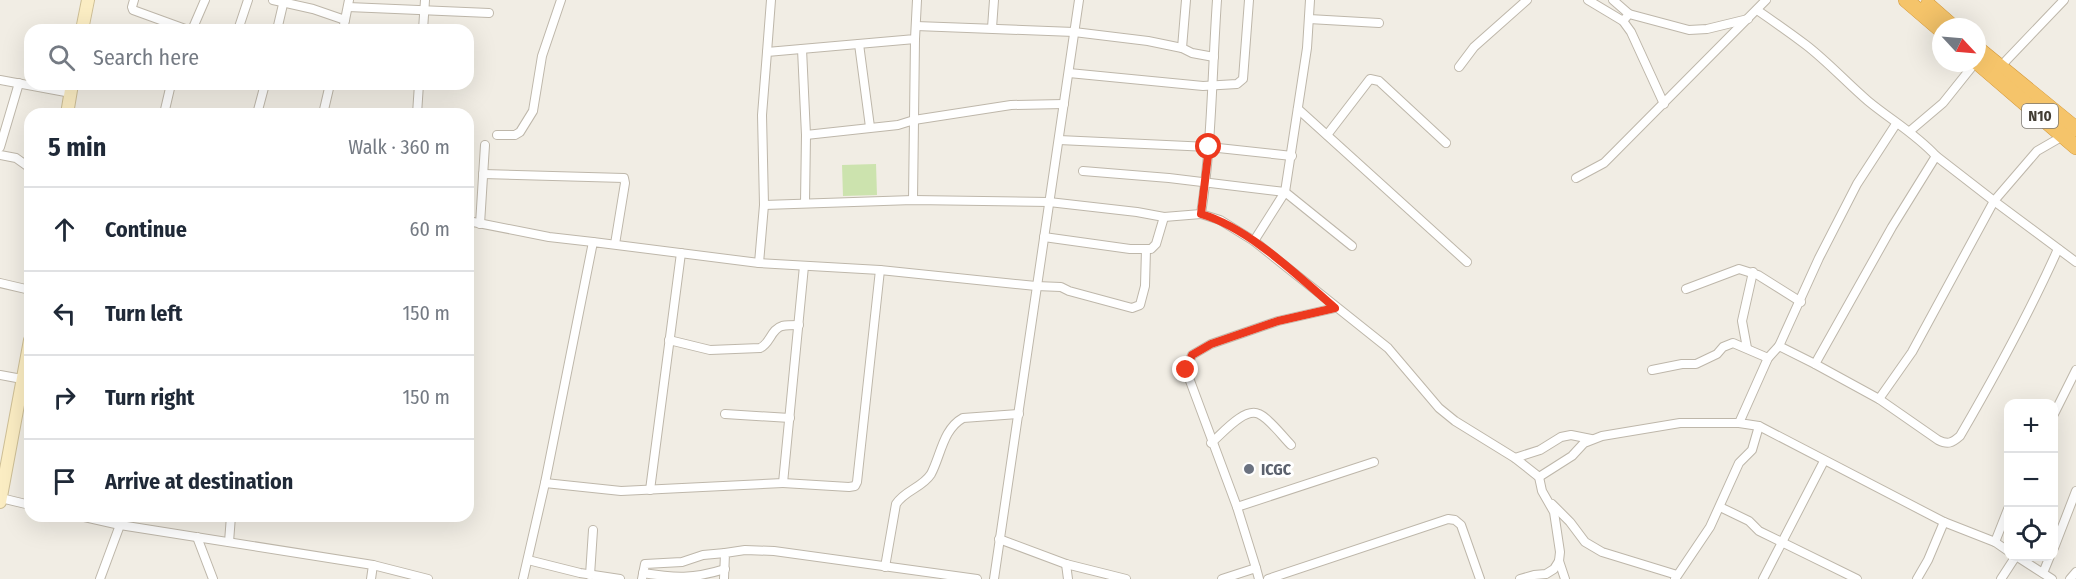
<!DOCTYPE html>
<meta charset="utf-8">
<style>
body{margin:0;font-family:"Fira Sans Condensed",sans-serif;background:#f6f6f7;color:#1f2937}
.controls{position:absolute;right:18px;bottom:18px;display:grid;overflow:hidden;border-radius:12px;box-shadow:0 6px 24px #0002}
.controls button{width:54px;height:54px;display:grid;place-items:center;padding:0;border:0;border-bottom:2px solid #e0e1e3;background:#fff;color:#1f2937;font:30px sans-serif}
.compass{position:absolute;left:1932px;top:18px;width:54px;height:54px;border-radius:50%;background:#fff;box-shadow:0 6px 24px #0002;rotate:116deg}
.stop{position:absolute;width:18px;height:18px;margin:-14px;border:4px solid #ed391e;border-radius:50%;background:#fff}
.stop.end{background:#ed391e;border-color:#fff;box-shadow:0 2px 6px #0008}
.list{margin:0;padding:0;list-style:none}
h2{display:flex;justify-content:space-between;align-items:center;height:78px;margin:0;padding:0 24px;font-size:26px}
h2 small{font-size:20px;font-weight:400;color:#747a83}
.list li{display:grid;grid-template-columns:39px 1fr auto;gap:18px;align-items:center;box-sizing:border-box;height:84px;padding:0 24px;border-top:2px solid #e0e1e3}
.list b{display:block;font-size:22px;white-space:nowrap}
.list em{font-size:20px;font-style:normal;color:#747a83}
.icon{flex:none;width:33px;height:33px;fill:none;stroke:currentColor;stroke-width:2;stroke-linecap:round;stroke-linejoin:round}
.map{position:relative;flex:none;width:2076px;height:579px;overflow:hidden}
.search{position:absolute;background:#fff;box-shadow:0 6px 24px #0002;left:24px;top:24px;width:450px;height:66px;display:flex;align-items:center;gap:15px;box-sizing:border-box;padding:0 21px;border-radius:18px;color:#747a83;font-size:22px}
.panel{position:absolute;background:#fff;box-shadow:0 6px 24px #0002;left:24px;top:108px;width:450px;height:414px;border-radius:18px}
.map>svg:first-child{display:block}
</style>
<div class="map">
<svg width="2076" height="579" viewBox="0 0 2076 579">
<rect width="100%" height="100%" fill="#f1ede4"/>
<polygon fill="#cce3ae" points="876,164 877,195 843,196 842,165"/>
<g fill="none" stroke-linecap="round" stroke-linejoin="round">
<defs>
<g id="street">
<polyline points="134,0 132,7 133,10 188,30"/>
<polyline points="273,0 313,9 345,20"/>
<polyline points="1186,0 1182,48 1192,53 1214,57"/>
<path d="M 1217,0 C 1212,72 1212,143 1201,214 L 1220,220 L 1254,241 L 1388,348 L 1439,408 L 1455,421 L 1515,458 L 1539,477 L 1542,491 L 1554,512 L 1560,552 L 1559,561 L 1554,569 L 1546,574 L 1534,575 L 1520,579"/>
<polyline points="1588,0 1623,21 1631,32 1664,104"/>
<polyline points="1613,0 1629,14"/>
<polyline points="348,7 489,13"/>
<path d="M 1757,10 C 1773,21 1790,33 1806,45 C 1828,62 1847,83 1868,101 C 1891,120 1916,134 1936,156 L 1892,227 L 1815,364"/>
<polyline points="1309,19 1379,23"/>
<polyline points="1623,21 1629,14 1689,30 1707,29 1748,19"/>
<polyline points="916,26 1074,32 1148,41 1182,48"/>
<polyline points="992,28 994,0"/>
<polyline points="192,30 205,0"/>
<polyline points="238,30 248,0"/>
<polyline points="277,30 284,0"/>
<polyline points="343,30 349,0"/>
<polyline points="423,30 425,0"/>
<polyline points="859,44 870,127"/>
<polyline points="802,49 806,135 805,203"/>
<polyline points="767,52 771,0"/>
<polyline points="1459,67 1474,47 1527,0"/>
<polyline points="2000,67 2064,0"/>
<polyline points="1069,73 1203,86 1237,84 1243,79 1249,0"/>
<polyline points="0,80 71,93"/>
<polyline points="1298,109 1467,262"/>
<polyline points="164,114 171,84"/>
<polyline points="257,114 265,84"/>
<polyline points="323,114 330,84"/>
<polyline points="417,114 419,84"/>
<polyline points="1910,131 1943,103 1975,63"/>
<polyline points="497,135 515,135 520,132 533,111 542,56 561,0"/>
<polyline points="806,135 898,125 914,120 1011,105 1064,104"/>
<polyline points="1327,135 1370,79 1379,81 1446,143"/>
<polyline points="2063,136 2037,151 1994,201 2076,262"/>
<polyline points="1059,140 1209,147 1292,156"/>
<polyline points="0,147 19,83"/>
<polyline points="0,155 16,158 30,168"/>
<polyline points="1083,171 1169,178 1285,192 1352,246"/>
<polyline points="483,174 624,178 625,183 615,244"/>
<polyline points="1576,178 1604,163 1613,154 1766,0"/>
<polyline points="913,200 915,39"/>
<polyline points="764,205 913,200 1049,202 1137,212 1164,217 1201,214"/>
<polyline points="468,221 549,237 593,242"/>
<polyline points="480,224 485,145"/>
<polyline points="1044,237 1130,249 1151,249 1156,244 1164,217"/>
<polyline points="1254,241 1285,192 1307,48 1310,0"/>
<polyline points="759,263 764,205 762,115 767,52 915,39 917,0"/>
<polyline points="0,283 30,290"/>
<polyline points="1686,289 1739,269 1758,275 1801,302"/>
<path d="M 669,340 L 710,350 L 760,348 C 770,344 771,329 782,326 C 787,325 794,325 799,325"/>
<polyline points="1779,346 1819,258 1857,184 1896,124"/>
<polyline points="1747,348 1742,321 1753,272"/>
<polyline points="1652,370 1682,364 1696,364 1717,354 1723,347 1733,343 1768,358"/>
<polyline points="0,375 22,379"/>
<polyline points="1879,399 1912,352 1994,201 1936,156"/>
<polyline points="725,414 790,418"/>
<polyline points="2054,414 2076,370"/>
<path d="M 1211,443 C 1222,434 1244,407 1259,414 C 1269,418 1283,437 1291,445"/>
<polyline points="1515,458 1540,450 1561,437 1571,435 1591,439"/>
<polyline points="1539,477 1572,456 1584,443 1602,436 1680,423 1739,423"/>
<polyline points="545,483 621,491 783,483 804,266"/>
<polyline points="783,483 849,487 855,486 857,482 880,270"/>
<polyline points="650,490 681,253"/>
<polyline points="1,498 30,505"/>
<polyline points="1552,504 1570,522 1585,542 1602,552 1677,575"/>
<polyline points="1237,507 1374,462"/>
<polyline points="1720,507 1749,521 1759,531 1857,579"/>
<polyline points="80,516 120,525 100,579"/>
<polyline points="120,525 373,565 371,579"/>
<polyline points="197,537 213,579"/>
<polyline points="999,539 1066,564 1126,579"/>
<polyline points="229,542 231,516"/>
<polyline points="1995,542 2008,509"/>
<polyline points="2054,548 2076,491"/>
<path d="M 2008,551 L 1995,542 L 1944,522 L 1759,426 L 1739,423 L 1768,358 L 1779,346 L 1815,364 L 1879,399 L 1938,440 C 1948,445 1952,443 1960,436 C 1996,374 2029,314 2058,249"/>
<polyline points="2016,556 2052,579"/>
<polyline points="528,560 580,573 620,579"/>
<polyline points="1559,561 1565,579"/>
<polyline points="1066,564 1068,579"/>
<polyline points="373,565 428,579"/>
<path d="M 885,567 L 896,504 C 905,490 922,488 931,474 C 941,455 943,429 963,418 L 1019,414"/>
<polyline points="1256,568 1237,507 1186,370 1192,355 1211,344 1278,321 1335,308"/>
<path d="M 643,573 C 675,578 693,579 725,569"/>
<polyline points="2043,573 2050,556"/>
<polyline points="590,575 593,530"/>
<polyline points="523,579 545,483 593,242 759,263 880,270 1036,286 1061,287 1069,291 1132,308 1140,305 1145,286 1146,249"/>
<polyline points="642,579 645,564 682,562 703,555 725,553"/>
<polyline points="724,579 725,553 745,550 774,551 977,579"/>
<polyline points="994,579 1079,0"/>
<polyline points="1222,579 1256,568 1259,579"/>
<polyline points="1268,579 1448,519 1455,520 1461,525 1480,579"/>
<polyline points="1675,579 1710,527 1739,463 1752,450 1759,426"/>
<polyline points="1763,579 1824,461"/>
<polyline points="1917,579 1928,560 1944,522"/>
<polyline points="2001,579 2016,556"/>
<polyline points="2070,579 2076,572"/>
</g>
<g id="secondary">
<polyline points="82,30 88,0"/>
<polyline points="67,114 72,84"/>
<polyline points="0,502 30,340"/>
</g>
<g id="highway">
<polyline points="1906,0 1941,30"/>
<polyline points="1928,5 1953,27"/>
<polyline points="1977,48 2076,129"/>
<polyline points="1977,62 2076,147"/>
</g>
</defs>
<use href="#street" stroke="#beb7aa" stroke-width="10"/>
<use href="#secondary" stroke="#cebf96" stroke-width="14"/>
<use href="#highway" stroke="#d3983b" stroke-width="16"/>
<use href="#street" stroke="#fff" stroke-width="8"/>
<use href="#secondary" stroke="#fbedc3" stroke-width="12"/>
<use href="#highway" stroke="#f5c46a" stroke-width="15"/>
</g>
<g fill="none" stroke-linecap="round" stroke-linejoin="round">
<path stroke="#ed391e" stroke-width="8" d="M 1186,370 L 1192,355 L 1211,344 L 1278,321 L 1335,308 C 1297,275 1249,228 1201,214 L 1209,147"/>
</g>
<circle fill="#6b7280" stroke="#fff" stroke-width="2" cx="1249" cy="469" r="6"/>
<g text-anchor="middle" stroke-width="6" stroke-linejoin="round" paint-order="stroke">
<rect fill="#fff" stroke="#7b7771" stroke-width="1.5" x="2022" y="104" width="36" height="24" rx="4.5"/>
<g font-size="15" font-weight="bold" fill="#423d34">
<text x="2040" y="121">N10</text>
</g>
<g font-size="16" font-weight="bold" fill="#5b616d" stroke="#fff" text-anchor="start">
<text x="1261" y="475">ICGC</text>
</g>
</g>
</svg>
<div class="controls">
<button>+</button>
<button>−</button>
<button><svg class="icon" aria-label="locate" viewBox="0 0 24 24"><circle cx="12" cy="12" r="6"/><path d="M12 2v4M12 18v4M2 12h4M18 12h4"/></svg></button>
</div>
<svg class="compass" viewBox="-18 -18 36 36"><path d="M0-13l5 13h-10z" fill="#e53935"/><path d="M0 13l5-13h-10z" fill="#747a83"/></svg>
<div class="stop" style="left:1209px;top:147px"></div>
<div class="stop end" style="left:1186px;top:370px"></div>
<div class="search"><svg class="icon" aria-label="search" viewBox="0 0 24 24"><circle cx="10" cy="10" r="6"/><path d="M15 15l6 6"/></svg>Search here</div>
<section class="panel">
<h2>5 min<small>Walk · 360 m</small></h2>
<ul class="list">
<li><svg class="icon" aria-label="ahead" viewBox="0 0 24 24"><path d="M12 20V5M6 11l6-6 6 6"/></svg><div><b>Continue</b></div><em>60 m</em></li>
<li><svg class="icon" aria-label="left" viewBox="0 0 24 24"><path d="M17 20v-9H6M10 6l-5 5 5 5"/></svg><div><b>Turn left</b></div><em>150 m</em></li>
<li><svg class="icon" aria-label="right" viewBox="0 0 24 24"><path d="M7 20v-9h11M14 6l5 5-5 5"/></svg><div><b>Turn right</b></div><em>150 m</em></li>
<li><svg class="icon" aria-label="arrive" viewBox="0 0 24 24"><path d="M6 21V4h12l-3 4 3 4H6"/></svg><div><b>Arrive at destination</b></div></li>
</ul>
</section>
</div>
